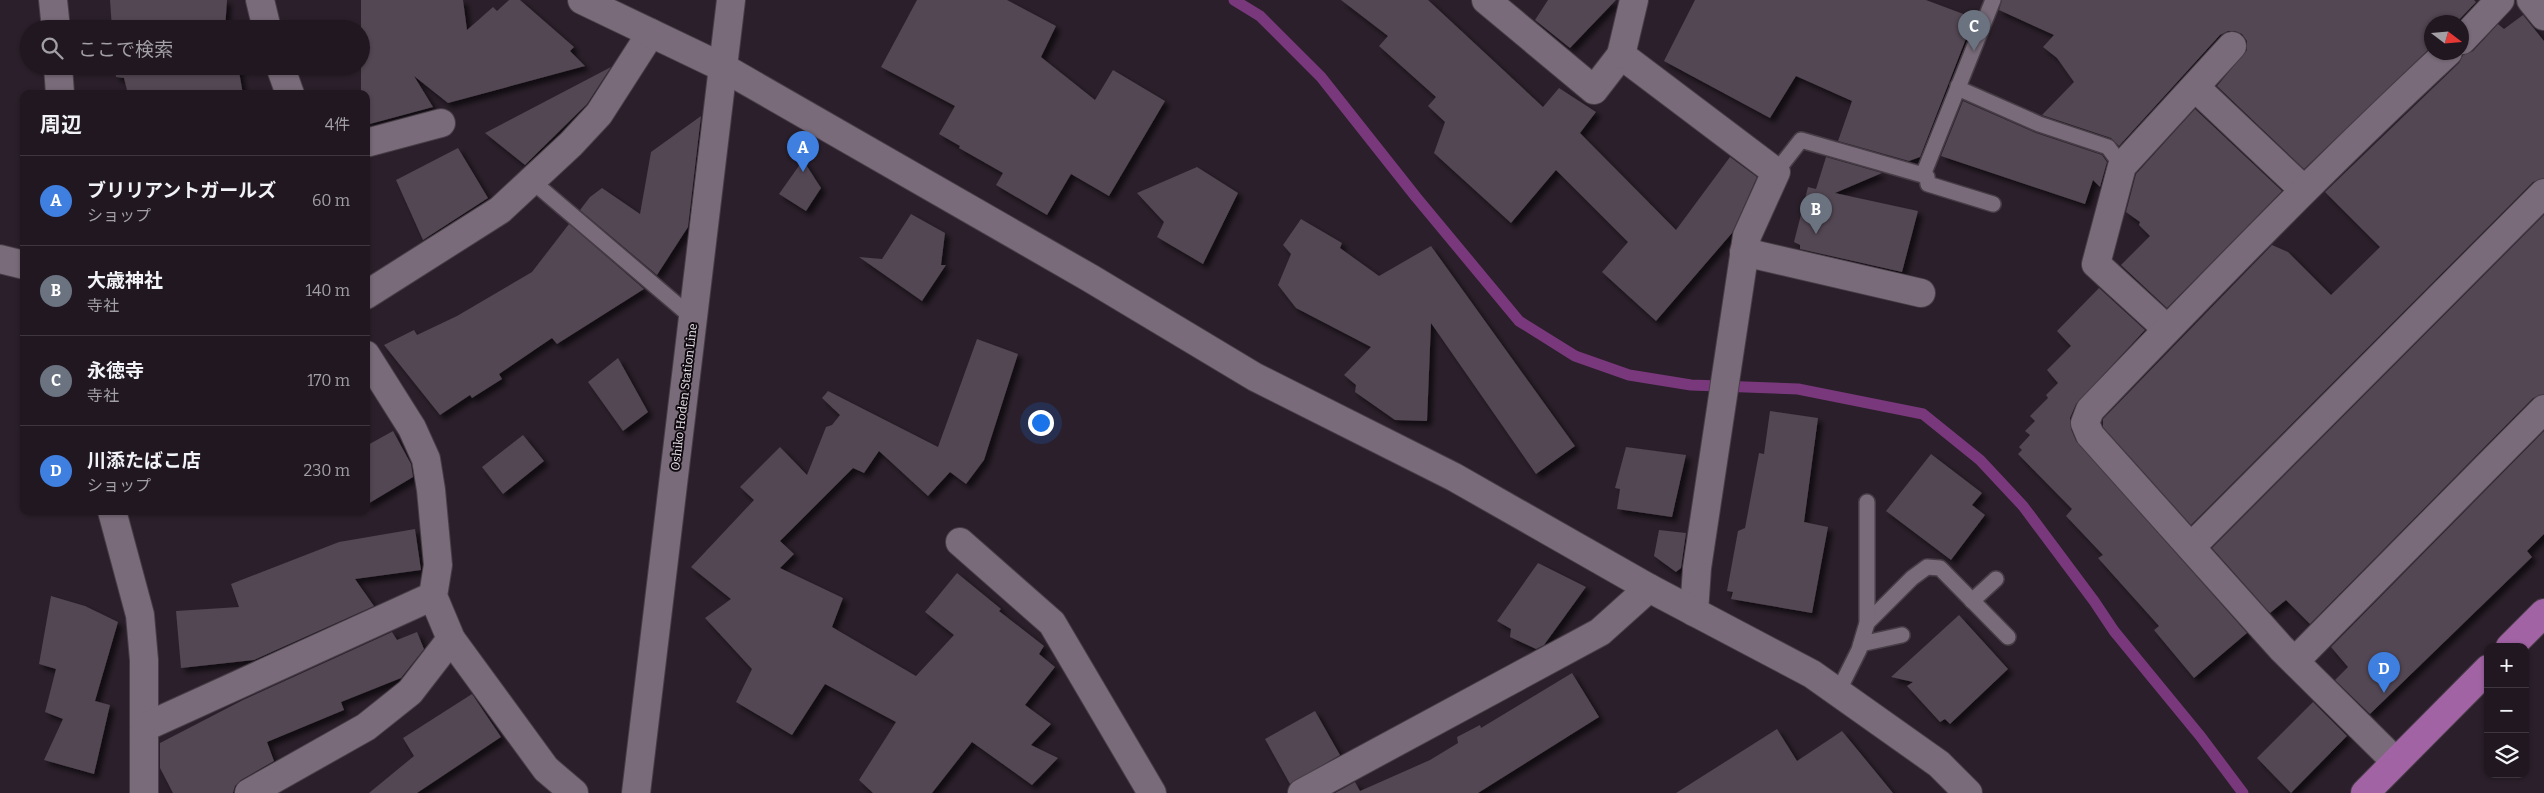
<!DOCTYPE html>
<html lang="ja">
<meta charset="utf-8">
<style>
body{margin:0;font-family:Bitter,"Noto Sans JP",serif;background:#282029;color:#f1f3f6}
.controls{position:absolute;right:15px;bottom:15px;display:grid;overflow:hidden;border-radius:10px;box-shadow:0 1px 4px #0004}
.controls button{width:45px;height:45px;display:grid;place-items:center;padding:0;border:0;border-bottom:1px solid #3d363e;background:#201720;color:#f1f3f6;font:25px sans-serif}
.compass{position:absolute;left:2424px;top:15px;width:45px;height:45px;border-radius:50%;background:#201720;box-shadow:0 1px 4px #0004;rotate:106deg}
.you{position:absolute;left:1040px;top:422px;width:18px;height:18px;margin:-12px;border:4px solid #fff;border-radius:50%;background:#1a73e8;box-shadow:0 0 0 8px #1a73e833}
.badge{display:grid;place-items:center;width:32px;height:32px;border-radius:50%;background:#1a73e8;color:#fff;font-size:16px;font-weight:700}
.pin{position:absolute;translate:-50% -41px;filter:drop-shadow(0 1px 2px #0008)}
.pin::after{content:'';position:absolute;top:26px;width:18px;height:15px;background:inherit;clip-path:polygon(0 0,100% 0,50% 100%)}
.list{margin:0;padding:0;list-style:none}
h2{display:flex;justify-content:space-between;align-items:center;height:65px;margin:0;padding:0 20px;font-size:21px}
h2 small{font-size:16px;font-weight:400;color:#a29fa5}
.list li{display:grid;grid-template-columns:32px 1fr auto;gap:15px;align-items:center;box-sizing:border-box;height:90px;padding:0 20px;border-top:1px solid #3d363e}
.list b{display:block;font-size:19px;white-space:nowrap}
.list p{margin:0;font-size:16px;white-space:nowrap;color:#a29fa5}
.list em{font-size:16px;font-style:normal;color:#a29fa5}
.icon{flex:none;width:28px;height:28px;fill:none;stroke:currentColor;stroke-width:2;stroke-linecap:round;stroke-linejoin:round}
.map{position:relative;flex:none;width:2544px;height:793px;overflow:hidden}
.search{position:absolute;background:#201720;box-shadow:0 1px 4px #0004;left:20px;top:20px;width:350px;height:55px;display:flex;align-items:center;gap:12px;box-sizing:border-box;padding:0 18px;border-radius:28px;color:#a29fa5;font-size:19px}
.panel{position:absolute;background:#201720;box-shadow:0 1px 4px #0004;left:20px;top:90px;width:350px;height:425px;border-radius:10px}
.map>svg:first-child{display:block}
</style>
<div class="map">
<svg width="2544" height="793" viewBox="0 0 2544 793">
<defs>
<filter id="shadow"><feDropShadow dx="4.5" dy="4.5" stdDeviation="2.5" flood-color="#0009"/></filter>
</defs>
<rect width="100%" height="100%" fill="#2a1f2a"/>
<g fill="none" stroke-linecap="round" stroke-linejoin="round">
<polyline stroke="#7a387c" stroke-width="11" points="1234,0 1260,16 1321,77 1416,197 1519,321 1575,356 1629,375 1691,385 1798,389 1923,414 1980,460 2023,506 2094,601 2114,631 2201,737 2243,793"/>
</g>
<g fill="#524653" filter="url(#shadow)">
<polygon points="110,0 227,0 225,29 112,29"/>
<polygon points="361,0 463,0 467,30 493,7 497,11 509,0 520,0 574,47 570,51 585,66 448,103 414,76 433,107 366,125 366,94 361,94"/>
<polygon points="917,0 1007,0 1056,26 1041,57 1095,100 1113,70 1165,101 1109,196 1071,174 1047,215 996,185 1003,173 959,148 960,146 939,134 955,106 881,67"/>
<polygon points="1341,0 1428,0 1543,107 1559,88 1596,112 1580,133 1676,230 1730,157 1757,177 1732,233 1656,321 1602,272 1628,242 1556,170 1511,223 1434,153 1445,122 1428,106 1436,97 1379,46 1388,36"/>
<polygon points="1548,0 1616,0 1570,48 1535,20"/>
<polygon points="1695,0 1926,0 1974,18 1920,157 1909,161 1838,141 1852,101 1796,76 1770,118 1664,61"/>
<polygon points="2002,0 2474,0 2476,2 2457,22 2432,22 2432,46 2304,169 2217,86 2247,50 2247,41 2242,34 2235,31 2228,31 2220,35 2119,146 2111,138 2042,115 2074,82 2057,58 2043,47 2054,35 1999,10"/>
<polygon points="2523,15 2544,41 2544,178 2533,182 2191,525 2103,427 2103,419 2272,245 2288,252 2331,295 2380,247 2325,192 2459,63 2463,55 2473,51 2498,24 2504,29"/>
<polygon points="115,66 238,66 243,94 128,94 124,78 116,77"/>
<polygon points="611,67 587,104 525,165 485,133"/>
<polygon points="1963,101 2036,133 2102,155 2107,162 2100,187 2093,180 2085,204 1941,156"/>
<polygon points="2195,109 2282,191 2167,308 2121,265 2150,236 2139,225 2140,222 2126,212 2136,174"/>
<polygon points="701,116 688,227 657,275 580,210 590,197 602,188 640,214 651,152"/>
<polygon points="458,148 488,198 423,240 396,180"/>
<polygon points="1826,157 1882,173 1835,193 1918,211 1902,272 1800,249 1800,245 1794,242 1808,187 1816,189"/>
<polygon points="803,160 821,188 806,211 779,194"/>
<polygon points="1197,167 1238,193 1203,264 1157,237 1164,222 1137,193"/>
<polygon points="911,214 945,233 941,265 946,265 922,301 859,257 882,259"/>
<polygon points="2544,215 2544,394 2533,398 2310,624 2286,600 2270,613 2212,548"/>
<polygon points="1301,219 1342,243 1340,248 1379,276 1431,246 1575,446 1536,474 1431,323 1427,421 1395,420 1355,392 1356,385 1344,375 1371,347 1296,308 1278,285 1291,254 1283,245"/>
<polygon points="569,224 644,289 557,344 552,338 499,374 502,379 472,398 470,395 440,415 384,345 414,330 417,335 457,316 532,272"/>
<polygon points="2099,288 2145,330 2076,404 2070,418 2071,429 2076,441 2247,633 2194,678 2154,630 2159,626 2098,558 2103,555 2066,516 2072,509 2018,454 2022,450 2019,447 2030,435 2025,431 2035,421 2030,416 2048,398 2046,395 2058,383 2047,370 2071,346 2057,331"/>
<polygon points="977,339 1018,354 984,460 966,484 950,472 928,496 879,451 864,473 853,468 780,541 794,554 780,568 843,598 832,627 916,676 954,635 925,612 957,573 1001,609 999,611 1044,646 1039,654 1055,667 1025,705 1051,724 1031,745 1058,758 1032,785 972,742 932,793 873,793 859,780 896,722 825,684 792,735 736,702 752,669 705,618 731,599 691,567 754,500 740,487 780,447 807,475 826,427 832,425 840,415 822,398 828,391 938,447"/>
<polygon points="618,358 648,412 623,431 588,382"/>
<polygon points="1770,411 1818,418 1804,522 1828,527 1812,613 1731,599 1733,592 1727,591 1738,531 1745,528 1759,453 1764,454"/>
<polygon points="393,431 411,464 413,477 366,505 366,446"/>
<polygon points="2544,431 2544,534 2527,551 2532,557 2370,714 2335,680 2348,667 2331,647"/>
<polygon points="523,435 544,461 503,494 482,467"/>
<polygon points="1626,447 1686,455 1672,517 1617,509 1620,489 1615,488"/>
<polygon points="1931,454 1982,493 1972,505 1985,515 1951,560 1886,511"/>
<polygon points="415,529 421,570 355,579 374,606 254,660 181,668 176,611 239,607 231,584 339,542"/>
<polygon points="1659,530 1686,533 1681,568 1676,572 1654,556"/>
<polygon points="1538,563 1586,587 1544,645 1536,649 1510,637 1511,629 1497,621"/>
<polygon points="51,596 85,606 118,622 95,701 110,705 94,774 44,760 63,719 45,712 56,669 39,664"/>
<polygon points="1959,615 2008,669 1950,724 1945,719 1940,722 1907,686 1913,682 1891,677"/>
<polygon points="392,632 397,640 417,632 424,649 401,678 341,702 344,710 267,742 274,761 241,780 235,786 233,793 173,793 160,768 160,743 243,700"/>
<polygon points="1572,673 1599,717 1478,793 1335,793 1355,782 1360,791 1430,760 1458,743 1457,737 1480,725 1481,728"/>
<polygon points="472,694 501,737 417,793 369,793 414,756 403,738"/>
<polygon points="2313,702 2347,736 2291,793 2257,758"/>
<polygon points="1315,711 1340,755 1290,784 1265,739"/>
<polygon points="1777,729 1797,761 1842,731 1893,793 1676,793"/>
</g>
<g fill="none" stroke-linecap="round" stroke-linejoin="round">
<defs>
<g id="service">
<polyline points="1958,86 1962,90 2039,124 2108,147 2122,166"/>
<polyline points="1776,172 1801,140 1923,175 1927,177 1928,184 1993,204"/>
<polyline points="1923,175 1993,0"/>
<polyline points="532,181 694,319"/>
<polyline points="1972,601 1996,579"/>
<polyline points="1867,623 1912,578 1927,567 1940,568 2008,637"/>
<polyline points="1861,644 1902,635"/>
<polyline points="1838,692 1859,650 1867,623 1867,502"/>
</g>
<g id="minor">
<polyline points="53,0 56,29"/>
<polyline points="260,0 267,29"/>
<polyline points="1486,0 1594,90 1621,55 1776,172 1747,236 1697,568 1694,612"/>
<polyline points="2531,0 2544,16"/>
<polyline points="2462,40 2500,0"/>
<polyline points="1621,55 1634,0"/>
<polyline points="58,66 60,94"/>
<polyline points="280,66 290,94"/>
<polyline points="2195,87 2304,190"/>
<polyline points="366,143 441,123"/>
<polyline points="1744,252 1921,293"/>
<polyline points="0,259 24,265"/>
<polyline points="366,295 500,210 571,144 599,114 651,33"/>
<polyline points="2167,329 2096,264 2122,166 2232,46"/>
<polyline points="366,355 412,428 426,459 431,490 438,565 433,596 451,639 546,769 574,793"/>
<polyline points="112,511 140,615 144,660 144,793"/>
<polyline points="960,542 1052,623 1152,793"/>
<polyline points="2192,546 2544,193"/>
<polyline points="2295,661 2544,409"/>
<polyline points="145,727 433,596"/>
<path d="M 2395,761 L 2281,648 L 2090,435 L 2085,423 L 2090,410 C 2207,288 2324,167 2448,52"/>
<polyline points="249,793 366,727 410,692 451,639"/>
<polyline points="1302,793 1600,632 1649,588"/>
</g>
<polyline id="tertiary" points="582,0 724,68 1090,278 1255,377 1454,477 1649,588 1812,674 1939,764 1968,793"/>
<polyline id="secondary" points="636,793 731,0"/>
<g id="trunk">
<polyline points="2510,647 2544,613"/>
<polyline points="2365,793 2488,669"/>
</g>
</defs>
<use href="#service" stroke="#473d47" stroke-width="18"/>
<use href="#minor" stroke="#473d47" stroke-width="30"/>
<use href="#tertiary" stroke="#473d47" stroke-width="30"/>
<use href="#secondary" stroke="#473d47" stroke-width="30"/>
<use href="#trunk" stroke="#473d47" stroke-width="30"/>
<use href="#service" stroke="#796b79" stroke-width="15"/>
<use href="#minor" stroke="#796b79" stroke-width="28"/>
<use href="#tertiary" stroke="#796b79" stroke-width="28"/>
<use href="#secondary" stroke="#796b79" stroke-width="28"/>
<use href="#trunk" stroke="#a263a4" stroke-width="28"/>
</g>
<g text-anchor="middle" stroke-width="4" stroke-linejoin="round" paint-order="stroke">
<g font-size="12" fill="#eee6ee" stroke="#0f0a0f">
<text transform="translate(684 397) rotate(-83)" y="4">Oshiko Hoden Station Line</text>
</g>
</g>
</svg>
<div class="controls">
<button>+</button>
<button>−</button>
<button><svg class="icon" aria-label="layers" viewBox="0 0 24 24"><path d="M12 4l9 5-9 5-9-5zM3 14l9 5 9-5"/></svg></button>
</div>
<svg class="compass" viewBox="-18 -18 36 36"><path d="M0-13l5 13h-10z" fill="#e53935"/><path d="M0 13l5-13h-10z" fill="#a29fa5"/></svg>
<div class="you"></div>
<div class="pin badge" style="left:803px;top:172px;background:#3f7fe0">A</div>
<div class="pin badge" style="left:1816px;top:234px;background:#6b7280">B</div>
<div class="pin badge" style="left:1974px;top:51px;background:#6b7280">C</div>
<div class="pin badge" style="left:2384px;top:693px;background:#3f7fe0">D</div>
<div class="search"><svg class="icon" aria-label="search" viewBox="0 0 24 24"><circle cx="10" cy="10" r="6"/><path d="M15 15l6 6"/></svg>ここで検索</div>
<section class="panel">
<h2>周辺<small>4件</small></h2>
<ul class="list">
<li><span class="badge" style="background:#3f7fe0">A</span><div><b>ブリリアントガールズ</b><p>ショップ</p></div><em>60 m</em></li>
<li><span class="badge" style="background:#6b7280">B</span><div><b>大歳神社</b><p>寺社</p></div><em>140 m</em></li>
<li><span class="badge" style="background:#6b7280">C</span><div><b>永徳寺</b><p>寺社</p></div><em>170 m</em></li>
<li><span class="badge" style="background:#3f7fe0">D</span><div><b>川添たばこ店</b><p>ショップ</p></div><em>230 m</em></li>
</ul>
</section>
</div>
